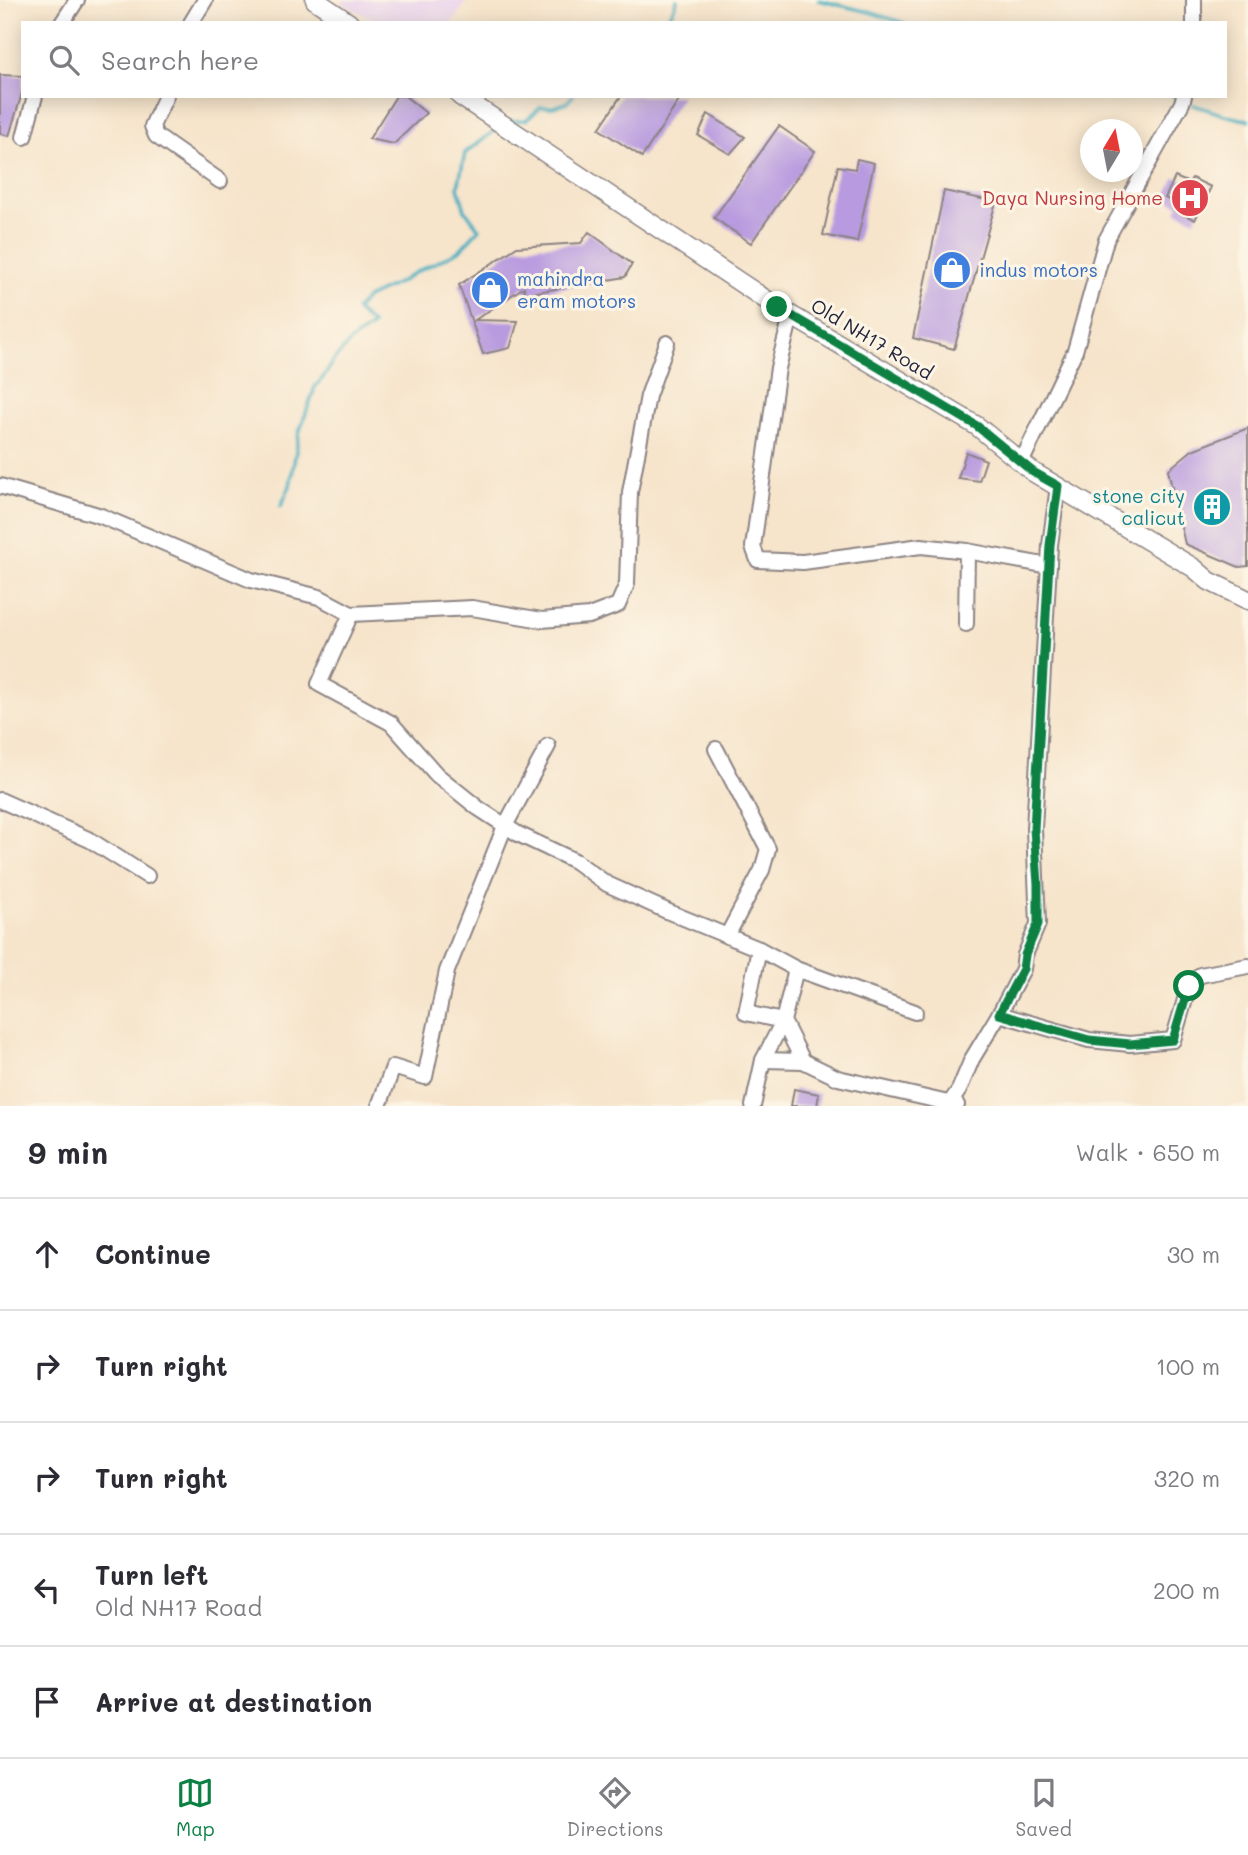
<!DOCTYPE html>
<meta charset="utf-8">
<style>
body{margin:0;font-family:Mali,sans-serif;background:#f7f7f7;color:#2b2b33}
.compass{position:absolute;left:1080px;top:119px;width:63px;height:63px;border-radius:50%;background:#fff;box-shadow:0 4px 18px #0003;rotate:10deg}
.stop{position:absolute;width:21px;height:21px;margin:-16px;border:5px solid #0b8043;border-radius:50%;background:#fff}
.stop.end{background:#0b8043;border-color:#fff;box-shadow:0 2px 7px #0008}
.list{margin:0;padding:0;list-style:none}
h2{display:flex;justify-content:space-between;align-items:center;height:91px;margin:0;padding:0 28px;font-size:30px}
h2 small{font-size:23px;font-weight:400;color:#7c7c81}
.list li{display:grid;grid-template-columns:46px 1fr auto;gap:21px;align-items:center;box-sizing:border-box;height:112px;padding:0 28px;border-top:2px solid #e1e1e2}
.list b{display:block;font-size:26px;white-space:nowrap}
.list p{margin:0;font-size:23px;white-space:nowrap;color:#7c7c81}
.list em{font-size:23px;font-style:normal;color:#7c7c81}
.icon{flex:none;width:38px;height:38px;fill:none;stroke:currentColor;stroke-width:2;stroke-linecap:round;stroke-linejoin:round}
.map{position:relative;flex:none;width:1248px;height:1106px;overflow:hidden}
.search{position:absolute;background:#fff;box-shadow:0 4px 18px #0003;left:21px;right:21px;top:21px;height:77px;display:flex;align-items:center;gap:18px;box-sizing:border-box;padding:0 24px;border-radius:0px;color:#7c7c81;font-size:26px}
.sheet{height:651px;background:#fff}
nav{display:flex;justify-content:space-around;align-items:center;box-sizing:border-box;height:98px;border-top:2px solid #e1e1e2;background:#fff;font-size:19px;color:#7c7c81}
nav a{display:grid;justify-items:center;gap:4px}
nav .on{color:#0b8043}
.map>svg:first-child{display:block}
</style>
<div class="map">
<svg width="1248" height="1106" viewBox="0 0 1248 1106">
<rect width="100%" height="100%" fill="#fcf5e5"/>
<filter id="ink" filterUnits="userSpaceOnUse"><feTurbulence type="fractalNoise" baseFrequency=".0143" numOctaves="2"/><feDisplacementMap in="SourceGraphic" scale="14" xChannelSelector="R" yChannelSelector="G"/><feConvolveMatrix kernelMatrix="1 2 1 2 8 2 1 2 1" color-interpolation-filters="sRGB"/></filter>
<filter id="wash" filterUnits="userSpaceOnUse"><feTurbulence type="fractalNoise" baseFrequency=".00686" numOctaves="4" result="noise"/><feDisplacementMap in="SourceGraphic" scale="28" xChannelSelector="R" yChannelSelector="G"/><feGaussianBlur stdDeviation="1.57" result="paint"/><feColorMatrix in="noise" values="0 0 0 0 0 0 0 0 0 0 0 0 0 0 0 0 0 1.4 0 .05"/><feComposite in="paint" operator="in"/></filter>
<g filter="url(#wash)">
<rect width="100%" height="100%" fill="#f6e4cb"/>
<polygon fill="#e9d2ed" points="344,0 467,0 452,23 380,23 341,3"/>
<g fill="none" stroke-linecap="round" stroke-linejoin="round">
<g stroke="#42adc1" stroke-width="3.5">
<polyline points="818,0 869,12 904,23"/>
<polyline points="664,23 672,12 677,0"/>
<polyline points="1173,96 1174,97"/>
<path d="M 1193,105 C 1212,110 1229,118 1248,120"/>
<polyline points="510,121 526,120 541,107 553,107 566,103 573,96"/>
<polyline points="281,506 290,486 299,433 315,387 326,374 333,361 352,340 373,325 356,310 367,298 402,281 414,273 459,251 479,229 465,210 458,187 465,153 494,131"/>
</g>
</g>
<g id="blocks">
<g fill="#b79adf">
<polygon points="0,75 23,76 23,90 9,136 0,134"/>
<polygon points="396,96 405,96 426,113 394,144 369,139"/>
<polygon points="621,96 682,96 642,157 599,129"/>
<polygon points="708,114 745,137 730,154 698,135"/>
<polygon points="779,126 815,151 751,243 714,218"/>
<polygon points="857,159 874,163 857,242 823,235 838,166 855,169"/>
<polygon points="1175,177 1189,183 1192,178 1211,187 1195,220 1176,211 1179,205 1165,198"/>
<polygon points="944,191 996,202 954,349 913,338"/>
<polygon points="589,232 632,264 625,277 525,294 524,287 475,320 518,321 510,348 483,354 459,285 517,247 581,243"/>
<polygon points="1248,428 1248,566 1239,567 1185,544 1168,470 1192,450"/>
<polygon points="966,452 986,460 979,481 958,478"/>
<polygon points="794,1089 819,1094 817,1106 791,1106"/>
</g>
</g>
</g>
<g filter="url(#ink)">
<use href="#blocks" fill-opacity="0" stroke="#8c8383" stroke-width="2"/>
<g fill="none" stroke-linecap="round" stroke-linejoin="round">
<defs>
<g id="minor">
<polyline points="62,23 77,0"/>
<polyline points="191,23 205,0"/>
<polyline points="1194,23 1194,0"/>
<polyline points="166,96 152,126 156,136 220,181"/>
<polyline points="24,137 35,96"/>
<polyline points="791,316 778,368 753,547 758,560 803,562 921,546 967,551 1049,566"/>
<polyline points="1021,463 1075,351 1106,240 1182,103 1184,96"/>
<polyline points="0,486 101,516 251,580 319,597 351,614 319,684 391,723 437,775 478,808 518,834 575,861 607,884 669,912 759,949 746,1013 783,1021 763,1060 753,1106"/>
<polyline points="351,614 472,608 542,620 589,616 618,605 627,584 630,492 648,396 667,343"/>
<polyline points="966,624 967,551"/>
<polyline points="716,749 768,849 762,870 727,936"/>
<polyline points="0,800 90,840 147,876"/>
<polyline points="759,949 796,969 783,1021 803,1061"/>
<polyline points="796,969 915,1012"/>
<polyline points="999,1014 1089,1040 1130,1044 1173,1040 1189,986 1200,975 1248,966"/>
<polyline points="763,1060 803,1061 838,1078 957,1105"/>
<polyline points="379,1106 393,1067 425,1077 447,971 505,826 548,746"/>
<polyline points="948,1106 959,1090 972,1059 1001,1011 1023,969 1025,955 1038,924 1034,829 1050,545 1058,486"/>
</g>
<g id="major">
<polyline points="315,0 349,23"/>
<polyline points="460,96 777,307 977,426 1033,472 1194,568 1209,581 1248,600"/>
</g>
</defs>
<use href="#minor" stroke="#8c8383" stroke-width="18"/>
<use href="#major" stroke="#8c8383" stroke-width="21"/>
<use href="#minor" stroke="#fff" stroke-width="14"/>
<use href="#major" stroke="#fff" stroke-width="18"/>
</g>
</g>
<g fill="none" stroke-linecap="round" stroke-linejoin="round" filter="url(#ink)">
<polyline stroke="#0b8043" stroke-width="9" points="777,307 977,426 1033,472 1058,486 1050,545 1034,829 1038,884 1038,924 1025,955 1023,969 999,1014 1089,1040 1130,1044 1173,1040 1189,986"/>
</g>
<defs>
<symbol id="hospital-disc" viewBox="-11 -11 22 22"><circle r="9.5" fill="#e0444e" stroke="#fcf5e5"/><path d="M-5-5h3v3.5h4V-5h3V5h-3V1.5h-4V5h-3Z" fill="#fff"/></symbol>
<symbol id="shop-disc" viewBox="-11 -11 22 22"><circle r="9.5" fill="#3f7fe0" stroke="#fcf5e5"/><path d="M-5-2.5h2.3a2.7 3.5 0 0 1 5.4 0H5L5.5 6h-11ZM-1.5-2.5h3a1.5 2.3 0 0 0-3 0Z" fill="#fff"/></symbol>
<symbol id="building-disc" viewBox="-11 -11 22 22"><circle r="9.5" fill="#0f9aa8" stroke="#fcf5e5"/><path d="M-4-6H4V6H1V3H-1V6H-4ZM-2.5-4.3h1.7v1.8h-1.7ZM.8-4.3h1.7v1.8H.8ZM-2.5-1h1.7V.8h-1.7ZM.8-1h1.7V.8H.8Z" fill="#fff"/></symbol>
</defs>
<g fill-rule="evenodd">
<use href="#hospital-disc" x="1168" y="176" width="44" height="44"/>
<use href="#shop-disc" x="930" y="248" width="44" height="44"/>
<use href="#shop-disc" x="468" y="268" width="44" height="44"/>
<use href="#building-disc" x="1190" y="485" width="44" height="44"/>
</g>
<g text-anchor="middle" stroke-width="6" stroke-linejoin="round" paint-order="stroke">
<g font-size="19" fill="#be3a42" stroke="#fcf5e5" text-anchor="end">
<text x="1163" y="205">Daya Nursing Home</text>
</g>
<g font-size="19" fill="#366cbe" stroke="#fcf5e5" text-anchor="start">
<text x="979" y="277">indus motors</text>
<text x="517" y="286">mahindra<tspan x="517" dy="22">eram motors</tspan></text>
</g>
<g font-size="19" fill="#22223b" stroke="#fcf5e5">
<text transform="translate(872 339) rotate(31)" y="7">Old NH17 Road</text>
</g>
<g font-size="19" fill="#0d838f" stroke="#fcf5e5" text-anchor="end">
<text x="1185" y="503">stone city<tspan x="1185" dy="22">calicut</tspan></text>
</g>
</g>
</svg>
<svg class="compass" viewBox="-18 -18 36 36"><path d="M0-13l5 13h-10z" fill="#e53935"/><path d="M0 13l5-13h-10z" fill="#7c7c81"/></svg>
<div class="stop" style="left:1189px;top:986px"></div>
<div class="stop end" style="left:777px;top:307px"></div>
<div class="search"><svg class="icon" aria-label="search" viewBox="0 0 24 24"><circle cx="10" cy="10" r="6"/><path d="M15 15l6 6"/></svg>Search here</div>
</div>
<section class="sheet">
<h2>9 min<small>Walk · 650 m</small></h2>
<ul class="list">
<li><svg class="icon" aria-label="ahead" viewBox="0 0 24 24"><path d="M12 20V5M6 11l6-6 6 6"/></svg><div><b>Continue</b></div><em>30 m</em></li>
<li><svg class="icon" aria-label="right" viewBox="0 0 24 24"><path d="M7 20v-9h11M14 6l5 5-5 5"/></svg><div><b>Turn right</b></div><em>100 m</em></li>
<li><svg class="icon" aria-label="right" viewBox="0 0 24 24"><path d="M7 20v-9h11M14 6l5 5-5 5"/></svg><div><b>Turn right</b></div><em>320 m</em></li>
<li><svg class="icon" aria-label="left" viewBox="0 0 24 24"><path d="M17 20v-9H6M10 6l-5 5 5 5"/></svg><div><b>Turn left</b><p>Old NH17 Road</p></div><em>200 m</em></li>
<li><svg class="icon" aria-label="arrive" viewBox="0 0 24 24"><path d="M6 21V4h12l-3 4 3 4H6"/></svg><div><b>Arrive at destination</b></div></li>
</ul>
</section>
<nav>
<a class="on"><svg class="icon" aria-label="map" viewBox="0 0 24 24"><path d="M3 6l6-2 6 2 6-2v14l-6 2-6-2-6 2zM9 4v14M15 6v14"/></svg>Map</a>
<a><svg class="icon" aria-label="directions" viewBox="0 0 24 24"><path d="M12 3l9 9-9 9-9-9zM9 14v-3h6M13 9l2 2-2 2"/></svg>Directions</a>
<a><svg class="icon" aria-label="saved" viewBox="0 0 24 24"><path d="M7 4h10v16l-5-4-5 4z"/></svg>Saved</a>
</nav>
